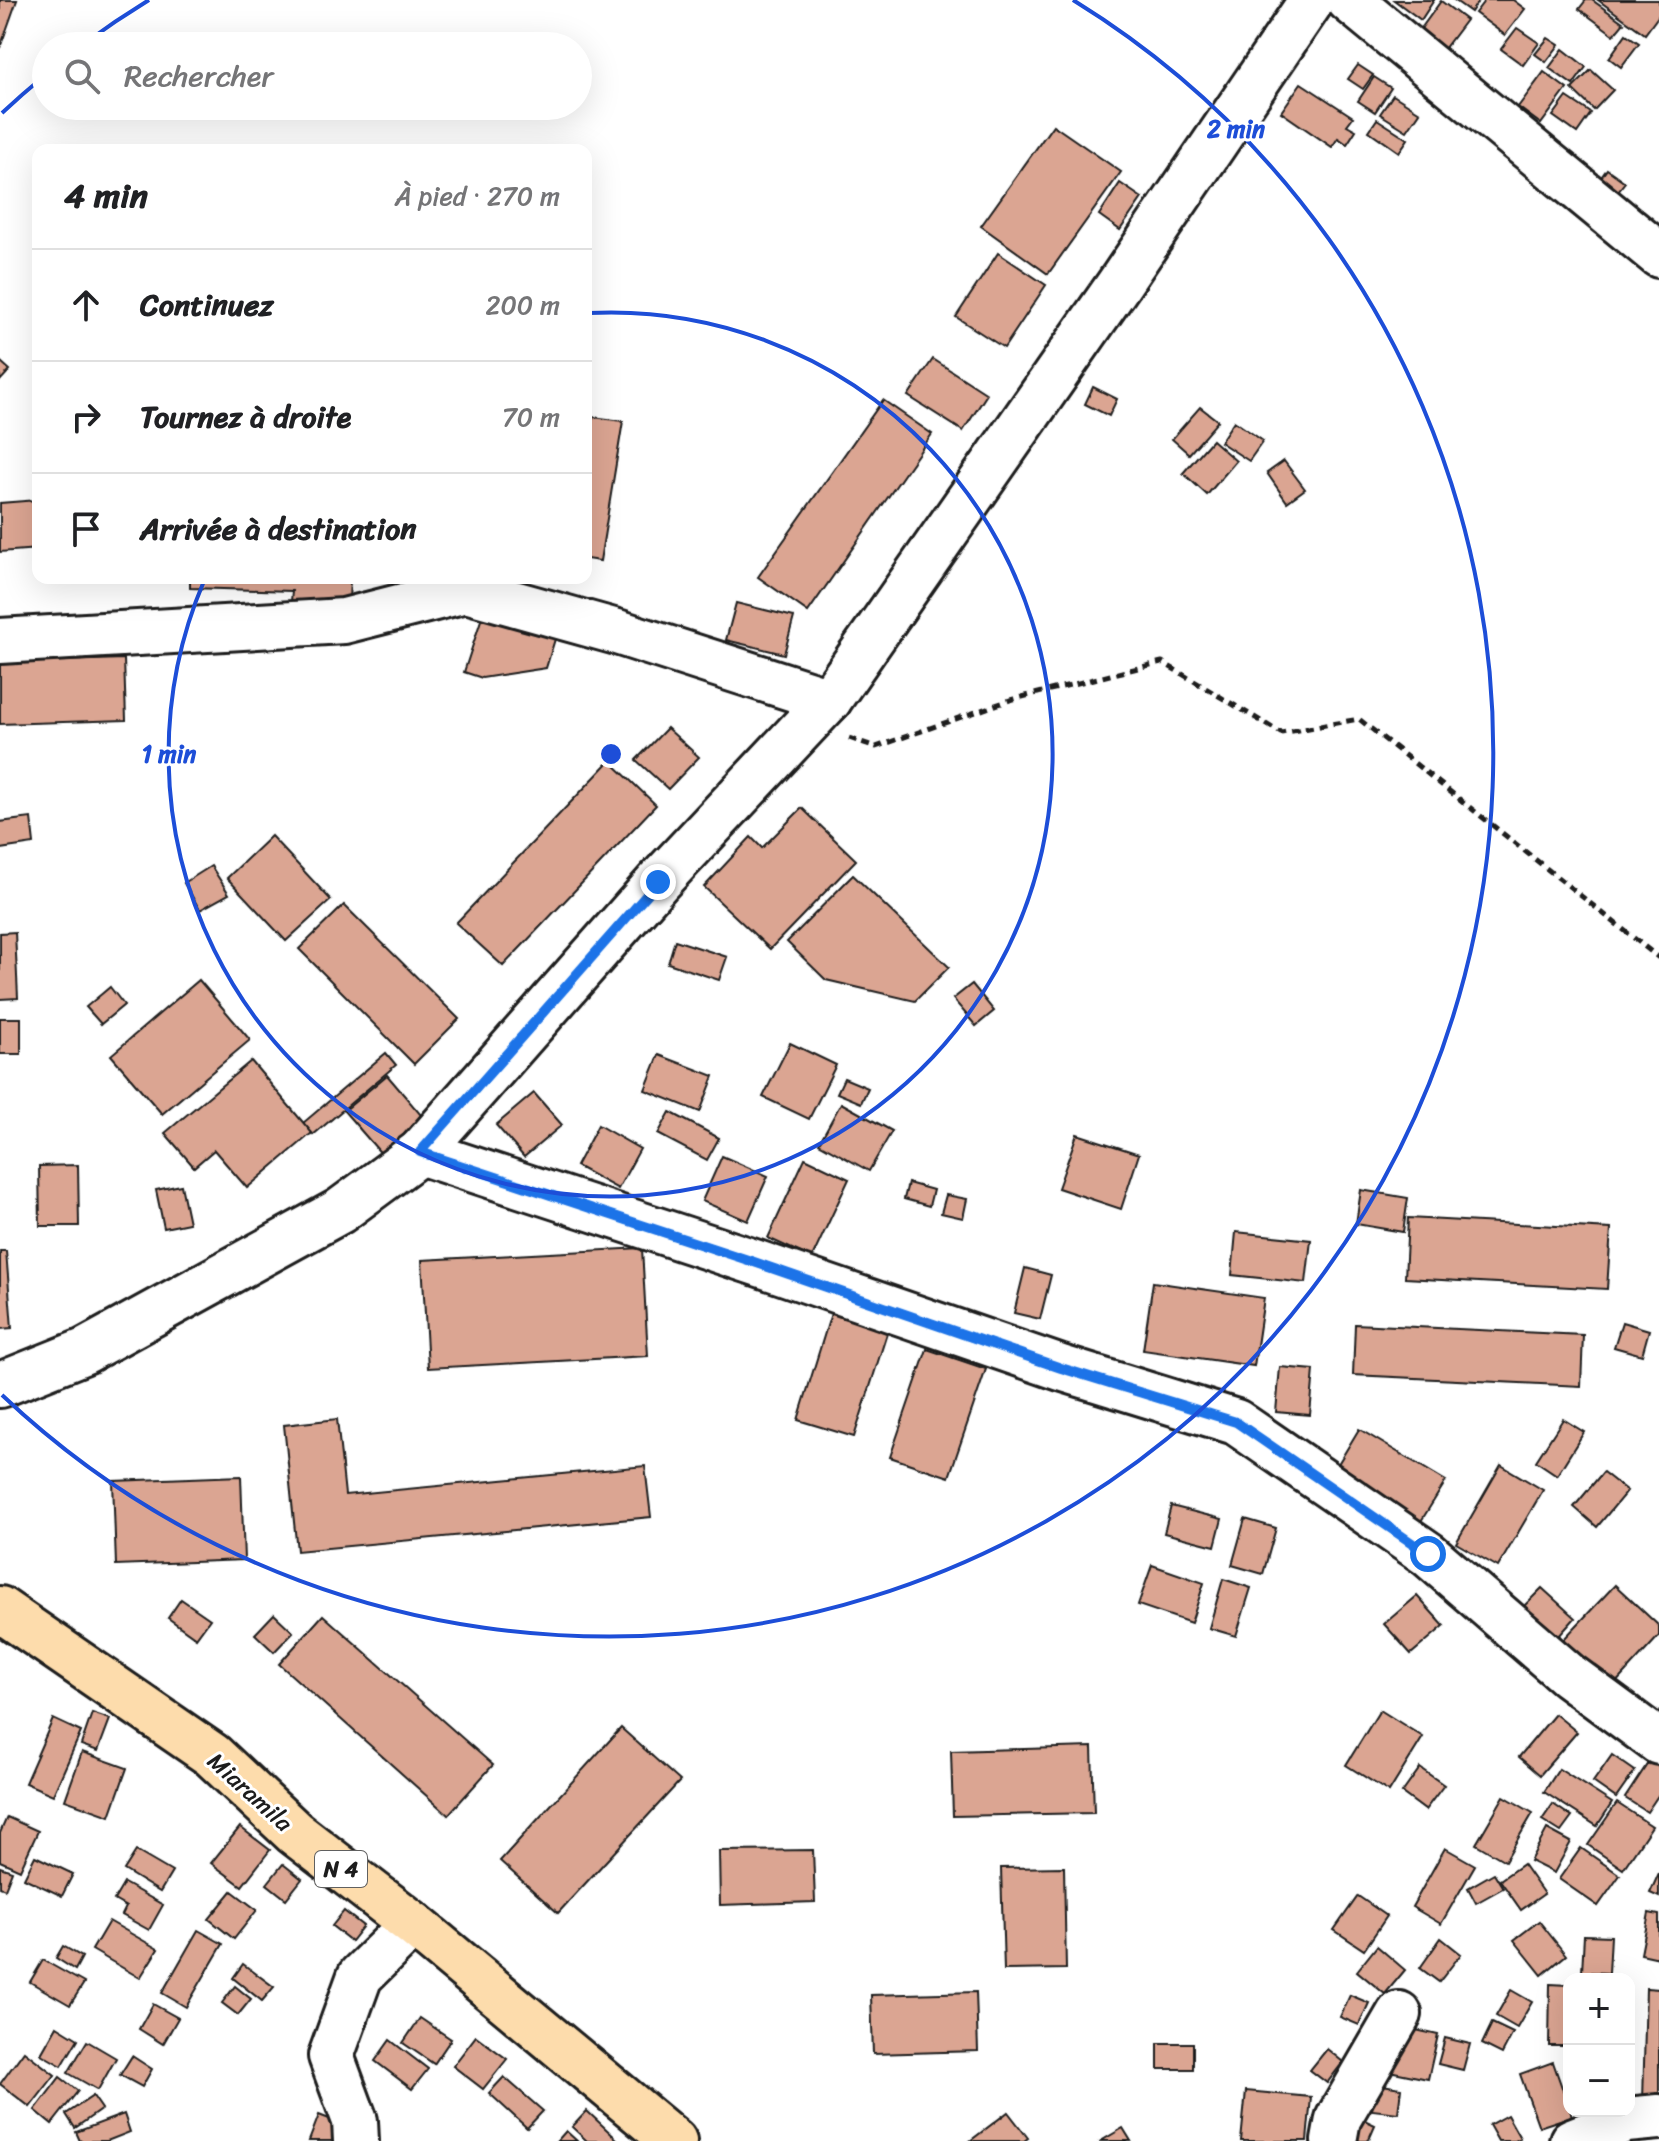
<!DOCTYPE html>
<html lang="fr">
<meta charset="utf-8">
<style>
body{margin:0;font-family:Sriracha,sans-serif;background:#f2f2f2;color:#202124}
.controls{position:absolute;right:24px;bottom:24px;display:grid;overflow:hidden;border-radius:16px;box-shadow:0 8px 32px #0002}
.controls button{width:72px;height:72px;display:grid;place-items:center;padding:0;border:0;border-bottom:2px solid #e0e0e0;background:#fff;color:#202124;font:40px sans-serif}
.stop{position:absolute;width:24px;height:24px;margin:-18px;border:6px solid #1a73e8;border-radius:50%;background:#fff}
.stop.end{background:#1a73e8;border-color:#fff;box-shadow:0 2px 8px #0008}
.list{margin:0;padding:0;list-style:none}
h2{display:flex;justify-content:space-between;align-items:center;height:104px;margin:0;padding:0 32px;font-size:34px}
h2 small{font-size:26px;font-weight:400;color:#757577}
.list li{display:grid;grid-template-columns:52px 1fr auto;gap:24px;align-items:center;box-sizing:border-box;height:112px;padding:0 32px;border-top:2px solid #e0e0e0}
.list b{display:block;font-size:30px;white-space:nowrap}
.list em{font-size:26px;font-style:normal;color:#757577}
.icon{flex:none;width:44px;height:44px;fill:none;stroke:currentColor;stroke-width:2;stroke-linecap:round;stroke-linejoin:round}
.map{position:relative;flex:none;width:1659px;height:2141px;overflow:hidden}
.search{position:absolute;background:#fff;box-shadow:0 8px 32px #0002;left:32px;top:32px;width:560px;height:88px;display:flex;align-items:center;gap:20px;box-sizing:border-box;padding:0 28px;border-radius:44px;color:#757577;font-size:30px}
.panel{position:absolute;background:#fff;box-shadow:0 8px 32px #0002;left:32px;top:144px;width:560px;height:440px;border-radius:16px}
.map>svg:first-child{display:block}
</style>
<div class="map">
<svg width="1659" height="2141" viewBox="0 0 1659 2141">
<rect width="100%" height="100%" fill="#fff"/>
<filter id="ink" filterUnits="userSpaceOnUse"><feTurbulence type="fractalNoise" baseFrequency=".0125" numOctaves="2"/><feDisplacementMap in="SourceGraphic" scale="16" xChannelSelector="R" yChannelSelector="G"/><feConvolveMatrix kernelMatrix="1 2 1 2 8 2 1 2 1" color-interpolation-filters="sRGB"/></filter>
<g filter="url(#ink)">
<g fill="#dba592" stroke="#1c1c1c" stroke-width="2">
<polygon points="0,0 17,0 0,48"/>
<polygon points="1394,0 1434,0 1421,20"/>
<polygon points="1454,0 1479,0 1471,12"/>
<polygon points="1485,0 1513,0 1525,9 1505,35 1475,13"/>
<polygon points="1586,0 1592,0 1624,23 1614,35 1579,9"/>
<polygon points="1598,0 1659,0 1659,15 1645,34"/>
<polygon points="1441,1 1466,20 1441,53 1417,34"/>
<polygon points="1517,28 1539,43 1523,65 1501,49"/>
<polygon points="1626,34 1639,43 1621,67 1609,58"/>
<polygon points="1548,38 1559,45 1546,62 1535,54"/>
<polygon points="1563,49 1586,67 1573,85 1549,68"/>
<polygon points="1358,65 1373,75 1363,89 1348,79"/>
<polygon points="1591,70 1613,90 1594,110 1572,89"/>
<polygon points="1544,72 1567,89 1541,124 1518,107"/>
<polygon points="1374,77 1391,88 1375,112 1358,101"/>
<polygon points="1301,83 1353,117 1347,125 1356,130 1347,144 1338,138 1332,147 1281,112"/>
<polygon points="1393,95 1420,112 1407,131 1380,114"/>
<polygon points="1567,97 1591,113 1577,133 1553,116"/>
<polygon points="1377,119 1408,139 1399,152 1369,131"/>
<polygon points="1053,125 1121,172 1048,274 981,226"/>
<polygon points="1607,169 1625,182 1614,196 1597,183"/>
<polygon points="1120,183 1142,198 1120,230 1099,215"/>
<polygon points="998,253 1046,285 1004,348 956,317"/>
<polygon points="933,359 987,394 963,431 908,396"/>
<polygon points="0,361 10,370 0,381"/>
<polygon points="1093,387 1117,399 1109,416 1085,404"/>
<polygon points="883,400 932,434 808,612 758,577"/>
<polygon points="1200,407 1218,421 1189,454 1172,439"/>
<polygon points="586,416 623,421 600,561 586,559"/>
<polygon points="1234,421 1263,441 1249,461 1220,442"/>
<polygon points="1212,440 1236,461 1207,495 1183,473"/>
<polygon points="1284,461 1305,489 1287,502 1267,473"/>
<polygon points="37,500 38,549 0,552 0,503"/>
<polygon points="190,578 350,578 349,602 291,601 292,591 190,588"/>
<polygon points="736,603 794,617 784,654 726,640"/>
<polygon points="482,617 555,639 546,668 482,678 464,672"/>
<polygon points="124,659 126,720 0,724 0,663"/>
<polygon points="667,728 699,757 668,789 636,760"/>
<polygon points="610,761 656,805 503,966 456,923"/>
<polygon points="802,808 856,860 770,949 704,887 751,837 762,848"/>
<polygon points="31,818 34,844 0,849 0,822"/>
<polygon points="271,836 331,900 286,941 227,878"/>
<polygon points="211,866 229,894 200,910 184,883"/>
<polygon points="853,875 949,967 915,1001 826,980 787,942"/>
<polygon points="344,905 459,1019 414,1064 299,949"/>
<polygon points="15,932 18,998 0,999 0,933"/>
<polygon points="675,940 727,957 719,980 668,963"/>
<polygon points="199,980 250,1040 162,1114 111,1055"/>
<polygon points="972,984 994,1011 976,1026 953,999"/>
<polygon points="110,987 124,1005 101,1024 86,1007"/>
<rect x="0" y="1018" width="21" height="36"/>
<polygon points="790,1043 836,1065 809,1119 763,1097"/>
<polygon points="386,1053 396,1065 313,1135 303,1123"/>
<polygon points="659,1055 714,1076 700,1112 645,1090"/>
<polygon points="251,1061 312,1133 247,1188 214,1150 194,1167 165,1133"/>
<polygon points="387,1075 427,1122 384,1157 344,1111"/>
<polygon points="844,1078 868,1088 861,1103 837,1093"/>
<polygon points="534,1093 562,1125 524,1157 496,1125"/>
<polygon points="841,1103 892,1131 869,1171 819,1143"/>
<polygon points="670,1112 719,1138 707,1160 658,1134"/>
<polygon points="598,1125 640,1149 618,1189 576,1166"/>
<polygon points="1077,1134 1139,1154 1121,1209 1058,1188"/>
<polygon points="722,1156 768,1176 748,1221 702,1201"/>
<polygon points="805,1158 849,1179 812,1258 768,1238"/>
<polygon points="78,1165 79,1226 40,1226 39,1166"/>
<polygon points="908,1183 933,1190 929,1206 904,1199"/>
<polygon points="181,1185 189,1223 164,1228 156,1190"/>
<polygon points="1361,1190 1408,1198 1403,1232 1356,1224"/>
<polygon points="946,1195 967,1199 963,1218 941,1213"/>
<polygon points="1408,1218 1611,1229 1607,1289 1405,1278"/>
<polygon points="1236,1232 1311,1240 1306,1283 1232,1275"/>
<polygon points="642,1248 648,1356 428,1368 422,1260"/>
<polygon points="0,1251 6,1251 12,1328 0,1329"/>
<polygon points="1025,1268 1051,1275 1040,1319 1014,1313"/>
<polygon points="1153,1282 1264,1298 1254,1366 1143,1350"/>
<polygon points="832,1310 889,1327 854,1437 798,1420"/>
<polygon points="1622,1322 1649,1330 1642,1355 1614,1347"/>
<polygon points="1355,1324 1583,1335 1581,1386 1353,1375"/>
<polygon points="927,1349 986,1369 949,1477 890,1457"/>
<polygon points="1280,1367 1314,1370 1310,1415 1276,1412"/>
<polygon points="337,1419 345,1495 645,1466 651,1517 297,1551 284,1425"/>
<polygon points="1563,1419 1584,1432 1557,1475 1536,1461"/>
<polygon points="1359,1429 1446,1481 1418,1526 1332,1474"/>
<polygon points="1501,1465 1543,1490 1498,1567 1456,1543"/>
<polygon points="1603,1472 1627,1491 1597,1527 1574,1507"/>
<polygon points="241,1476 244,1560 116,1565 113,1481"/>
<polygon points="1171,1506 1222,1519 1215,1546 1164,1533"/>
<polygon points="1245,1519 1276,1528 1263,1574 1232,1565"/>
<polygon points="1152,1565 1204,1583 1191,1623 1138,1605"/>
<polygon points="1223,1579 1251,1588 1236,1636 1209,1628"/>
<polygon points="1615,1585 1659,1626 1659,1636 1612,1687 1562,1641"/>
<polygon points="1542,1588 1575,1618 1558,1637 1524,1606"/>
<polygon points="1417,1596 1444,1626 1411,1654 1384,1624"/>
<polygon points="181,1599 210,1619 196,1638 168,1618"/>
<polygon points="274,1614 293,1632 274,1652 255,1634"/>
<polygon points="323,1615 493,1765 448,1815 279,1664"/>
<polygon points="1380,1710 1423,1737 1389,1792 1346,1765"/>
<polygon points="92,1713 110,1719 98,1751 81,1745"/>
<polygon points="1555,1714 1577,1732 1540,1775 1519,1757"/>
<polygon points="53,1719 81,1732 53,1795 25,1783"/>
<polygon points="621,1728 680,1781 558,1913 500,1861"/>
<polygon points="1092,1747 1094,1813 953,1816 951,1751"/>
<polygon points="82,1752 127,1768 110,1816 65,1800"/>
<polygon points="1612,1755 1635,1771 1616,1798 1593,1782"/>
<polygon points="1650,1760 1659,1766 1659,1794 1647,1812 1625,1798"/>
<polygon points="1420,1768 1444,1785 1425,1810 1402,1793"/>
<polygon points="1559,1769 1612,1803 1597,1826 1544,1792"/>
<polygon points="1504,1796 1533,1813 1505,1861 1476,1844"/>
<polygon points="1617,1803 1652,1826 1623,1869 1588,1845"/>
<polygon points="1553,1804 1572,1817 1561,1832 1542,1820"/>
<polygon points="7,1817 38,1831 20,1870 0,1861 0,1833"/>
<polygon points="240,1827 270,1850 242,1886 211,1863"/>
<polygon points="1547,1829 1571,1842 1554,1873 1530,1861"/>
<polygon points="1445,1848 1475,1865 1441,1924 1412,1907"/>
<polygon points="1581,1848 1620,1875 1598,1906 1559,1879"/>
<polygon points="813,1850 815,1902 720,1905 719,1851"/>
<polygon points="136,1851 172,1872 160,1892 124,1870"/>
<polygon points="35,1856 73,1874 62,1896 24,1878"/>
<polygon points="283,1864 302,1879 286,1899 267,1884"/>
<polygon points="1523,1864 1544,1894 1521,1910 1500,1880"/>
<polygon points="0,1867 12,1871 5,1889 0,1887"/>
<polygon points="1064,1867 1066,1969 1004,1970 1001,1868"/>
<polygon points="1494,1873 1503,1888 1476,1903 1468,1888"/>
<polygon points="1659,1873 1659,1897 1650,1893"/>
<polygon points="124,1883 163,1905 149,1930 122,1915 126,1907 114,1900"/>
<polygon points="232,1891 257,1910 234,1939 209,1919"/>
<polygon points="1358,1896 1387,1916 1364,1950 1334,1930"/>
<polygon points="344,1911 363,1926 351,1941 332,1926"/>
<polygon points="1649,1913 1659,1915 1659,1958 1641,1954"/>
<polygon points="109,1921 158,1949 140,1978 92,1950"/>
<polygon points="1539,1921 1566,1955 1542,1975 1514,1940"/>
<polygon points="198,1930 223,1944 186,2007 162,1993"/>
<polygon points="1584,1935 1611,1936 1609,1973 1582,1972"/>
<polygon points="1441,1938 1461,1954 1439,1982 1420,1968"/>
<polygon points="63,1946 82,1957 75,1970 56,1958"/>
<polygon points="1377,1946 1405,1970 1385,1994 1357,1971"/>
<polygon points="43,1960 84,1983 70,2005 30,1982"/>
<polygon points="243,1964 274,1987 262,2001 233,1978"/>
<polygon points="1550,1984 1569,1985 1569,2046 1549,2046"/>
<polygon points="235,1986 251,1999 238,2015 222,2003"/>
<polygon points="1646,1988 1659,1989 1659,2102 1643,2102"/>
<polygon points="1511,1990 1532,2002 1517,2028 1496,2016"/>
<polygon points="976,1992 978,2051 873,2054 871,1995"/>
<polygon points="1350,1995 1369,2003 1359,2025 1340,2017"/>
<polygon points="153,2004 178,2018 163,2044 139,2029"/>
<polygon points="420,2018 451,2039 434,2064 403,2043"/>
<polygon points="1492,2023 1513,2033 1502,2054 1482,2044"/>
<polygon points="57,2026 78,2039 62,2066 41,2054"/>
<polygon points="1398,2026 1438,2035 1428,2079 1389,2071"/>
<polygon points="476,2036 507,2059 483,2089 453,2066"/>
<polygon points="1445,2038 1470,2044 1463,2070 1438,2064"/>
<polygon points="390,2040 428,2069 412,2089 375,2061"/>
<polygon points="87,2041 116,2058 98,2090 68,2073"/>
<rect x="1158" y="2043" width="35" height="26"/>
<polygon points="1327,2049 1343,2062 1327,2083 1310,2070"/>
<polygon points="24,2051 55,2075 30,2107 0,2084"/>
<polygon points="132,2056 152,2069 142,2087 120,2075"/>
<polygon points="1553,2062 1572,2116 1539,2127 1520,2074"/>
<polygon points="60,2077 78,2091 52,2124 35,2110"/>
<polygon points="504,2077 543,2111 527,2128 489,2093"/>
<polygon points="1376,2084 1401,2088 1398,2113 1372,2110"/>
<polygon points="1246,2091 1311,2097 1307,2141 1241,2141"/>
<polygon points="93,2096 102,2109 75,2128 66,2114"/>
<polygon points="587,2111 619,2141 587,2141 572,2127"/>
<polygon points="1008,2112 1028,2138 1024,2141 970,2141"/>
<polygon points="124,2114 130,2132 107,2141 80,2141 76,2132"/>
<polygon points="319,2115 345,2125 339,2141 309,2141"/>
<polygon points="1507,2115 1520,2138 1515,2141 1498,2141 1489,2125"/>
<polygon points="1356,2116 1375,2125 1368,2141 1344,2141"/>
<polygon points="1123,2128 1131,2141 1101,2141"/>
<polygon points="566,2131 577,2141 557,2141"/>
</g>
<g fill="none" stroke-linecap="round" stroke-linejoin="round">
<defs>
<g id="street">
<polyline points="1349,0 1659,255"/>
<polyline points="0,641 344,621 466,590 617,632 829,700"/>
<polyline points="420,1152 754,1262 1061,1368 1236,1422 1428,1554 1568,1675 1659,1742"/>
<polyline points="0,1385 85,1351 340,1211 420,1152 658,882 829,700 1119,284 1312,0"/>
<polyline points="356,2141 355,2121 331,2056 360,1976 413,1924"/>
<polyline points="1334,2141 1338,2119 1399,2014"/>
<polyline points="1572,2141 1626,2120 1659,2117"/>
</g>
<polyline id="primary" points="0,1609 212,1755 295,1833 413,1924 674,2141"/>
</defs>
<use href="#street" stroke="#1c1c1c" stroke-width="50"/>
<use href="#primary" stroke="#1c1c1c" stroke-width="50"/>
<polyline stroke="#1c1c1c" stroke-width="5" stroke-dasharray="8 6" stroke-linecap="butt" points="849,738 876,747 1010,700 1162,662 1281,733 1359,719 1659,958"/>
<use href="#street" stroke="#fff" stroke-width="44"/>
<use href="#primary" stroke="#fddcac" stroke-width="44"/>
</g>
</g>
<g fill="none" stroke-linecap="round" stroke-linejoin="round" filter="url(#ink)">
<polyline stroke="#1a73e8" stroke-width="10" points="658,882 420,1152 754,1262 1061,1368 1236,1422 1428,1554"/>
</g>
<g fill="none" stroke="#1d4ed8" stroke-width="4">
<path d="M588 313A442 442 0 1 1 204 581"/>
<path d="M2 113A884 884 0 0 1 43 77M85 43A884 884 0 0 1 149 0M1073 0A884 884 0 1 1 2 1395"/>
</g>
<g text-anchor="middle" stroke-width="6" stroke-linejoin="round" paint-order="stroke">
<rect fill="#fff" stroke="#606060" stroke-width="2" x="315" y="1851" width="52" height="36" rx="6"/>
<g font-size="22" font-weight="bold" fill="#1c1c1c">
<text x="341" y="1877">N 4</text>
</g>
<g font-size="24" fill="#1c1c1c" stroke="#fff">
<text transform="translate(250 1792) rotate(42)" y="8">Miaramila</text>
</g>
</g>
<circle cx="611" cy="754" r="12" fill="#1d4ed8" stroke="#fff" stroke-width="4"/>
<g font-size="24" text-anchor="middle" font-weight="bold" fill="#1d4ed8" stroke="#fff" stroke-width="6" stroke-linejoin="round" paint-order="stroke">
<text x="1236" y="137">2 min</text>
<text x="169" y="762">1 min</text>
</g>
</svg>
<div class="controls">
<button>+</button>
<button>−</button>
</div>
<div class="stop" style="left:1428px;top:1554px"></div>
<div class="stop end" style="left:658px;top:882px"></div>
<div class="search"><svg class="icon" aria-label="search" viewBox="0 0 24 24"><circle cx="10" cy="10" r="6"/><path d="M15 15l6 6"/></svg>Rechercher</div>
<section class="panel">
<h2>4 min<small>À pied · 270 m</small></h2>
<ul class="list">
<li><svg class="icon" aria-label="ahead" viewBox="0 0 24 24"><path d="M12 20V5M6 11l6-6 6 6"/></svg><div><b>Continuez</b></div><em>200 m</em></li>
<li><svg class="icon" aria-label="right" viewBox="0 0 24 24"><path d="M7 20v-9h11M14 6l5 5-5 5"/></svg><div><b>Tournez à droite</b></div><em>70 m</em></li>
<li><svg class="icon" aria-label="arrive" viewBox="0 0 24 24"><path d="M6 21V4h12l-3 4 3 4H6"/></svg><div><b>Arrivée à destination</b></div></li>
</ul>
</section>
</div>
